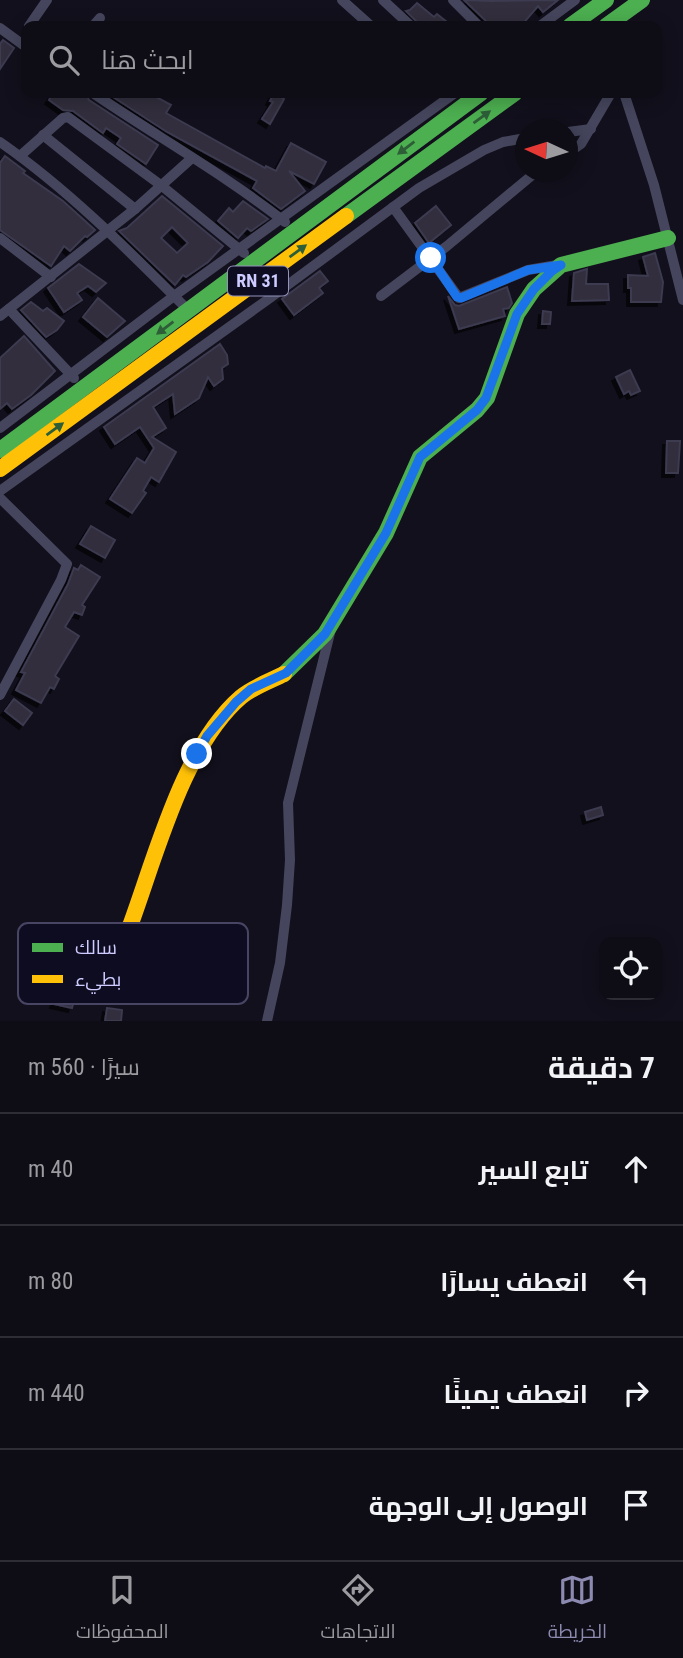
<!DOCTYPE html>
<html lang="ar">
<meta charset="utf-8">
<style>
body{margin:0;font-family:"Roboto Condensed",Cairo,sans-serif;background:#17151e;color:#f1f3f6;direction:rtl}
.controls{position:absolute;right:21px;bottom:21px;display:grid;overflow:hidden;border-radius:14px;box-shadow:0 4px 18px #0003}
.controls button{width:63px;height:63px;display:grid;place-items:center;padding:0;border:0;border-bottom:2px solid #2e2c34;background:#0e0c15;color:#f1f3f6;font:35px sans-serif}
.compass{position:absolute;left:515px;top:119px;width:63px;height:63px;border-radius:50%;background:#0e0c15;box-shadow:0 4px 18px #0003;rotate:274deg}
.stop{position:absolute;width:21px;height:21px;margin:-16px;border:5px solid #1a73e8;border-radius:50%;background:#fff}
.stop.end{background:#1a73e8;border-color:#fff;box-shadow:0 2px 7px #0008}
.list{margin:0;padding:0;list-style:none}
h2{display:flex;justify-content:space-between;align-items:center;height:91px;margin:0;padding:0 28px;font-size:30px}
h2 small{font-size:23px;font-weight:400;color:#9b9ba0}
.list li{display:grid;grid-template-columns:46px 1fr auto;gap:21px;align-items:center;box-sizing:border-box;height:112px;padding:0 28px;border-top:2px solid #2e2c34}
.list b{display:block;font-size:26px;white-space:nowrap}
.list em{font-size:23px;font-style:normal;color:#9b9ba0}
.icon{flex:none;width:38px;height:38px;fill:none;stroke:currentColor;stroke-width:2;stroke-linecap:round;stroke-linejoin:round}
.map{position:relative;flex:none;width:683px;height:1021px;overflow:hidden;direction:ltr}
.search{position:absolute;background:#0e0c15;box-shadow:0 4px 18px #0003;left:21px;right:21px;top:21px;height:77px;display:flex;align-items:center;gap:18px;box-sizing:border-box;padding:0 24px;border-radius:14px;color:#9b9ba0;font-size:26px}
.sheet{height:539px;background:#0e0c15}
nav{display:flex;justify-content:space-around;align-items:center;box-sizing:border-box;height:98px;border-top:2px solid #2e2c34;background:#0e0c15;font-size:19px;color:#9b9ba0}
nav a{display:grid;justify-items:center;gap:4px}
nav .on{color:#8c8ab0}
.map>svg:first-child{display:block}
</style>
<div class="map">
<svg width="683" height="1021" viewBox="0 0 683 1021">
<defs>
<filter id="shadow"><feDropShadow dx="-4" dy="4" stdDeviation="0" flood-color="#0009"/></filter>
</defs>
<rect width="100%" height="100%" fill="#12101c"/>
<g fill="#302e3e" stroke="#3c3a50" stroke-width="2" fill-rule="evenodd" filter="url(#shadow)">
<polygon points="464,0 491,1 558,0 543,12 538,6 521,26 487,26 485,20"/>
<polygon points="417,3 434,17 437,14 452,26 421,26 406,11 410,10"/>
<polygon points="3,40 14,48 0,69 0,44"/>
<polygon points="61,93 85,93 89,100 158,145 146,164 117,144 121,138 106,128 103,133 73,111 63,110 49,100 53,94 58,97"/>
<polygon points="107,93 159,93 156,97 171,105 166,113 265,168 266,166 276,171 291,143 326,162 314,184 289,171 305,191 281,209 253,188 257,181 167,132"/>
<polygon points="274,93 284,99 270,124 262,119 273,102 270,101"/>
<polygon points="5,156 25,171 23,173 63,201 95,230 87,237 85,236 70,251 64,246 51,266 0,230 0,163"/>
<path d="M 162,196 L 223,246 L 208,262 L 186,277 L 183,275 L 175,285 L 119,231 L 127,228 ZM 172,227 L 188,243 L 177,253 L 161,238 Z"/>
<polygon points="243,201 268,219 251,231 247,228 238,238 218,221 229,208 233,212"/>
<polygon points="436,206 451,225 429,243 415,223"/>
<polygon points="655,253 663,282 661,302 631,302 631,288 628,288 628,275 648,276 643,257"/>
<polygon points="79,264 106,283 96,292 88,286 77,293 82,300 64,312 48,288"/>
<polygon points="587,269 586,284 608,284 609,300 572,301 574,273"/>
<polygon points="320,271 328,281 319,288 323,293 294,315 282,299"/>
<polygon points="507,287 512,303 509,308 503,309 505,316 459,329 448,296 455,305 459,306"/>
<polygon points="98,298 125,321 107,337 83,317"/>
<polygon points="31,302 43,311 47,308 64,321 57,330 46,337 21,310"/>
<polygon points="543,311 551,312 550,324 542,324"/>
<polygon points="24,336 55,371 31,395 12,409 7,403 0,409 0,358"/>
<polygon points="220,344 227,355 228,364 222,368 223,379 214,386 208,377 199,398 175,414 173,394 153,407 166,428 152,437 176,452 159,482 151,477 143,491 146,493 132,513 110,499 137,458 145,463 154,448 140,427 115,444 104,427"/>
<polygon points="630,370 640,391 631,395 629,391 624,394 616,377"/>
<polygon points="667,441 680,441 678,473 666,473"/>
<polygon points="91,526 115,540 105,558 80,544"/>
<polygon points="81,565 100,577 82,605 85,607 82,615 74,612 65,627 79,636 55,676 59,679 54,689 50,687 41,703 16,690 25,673 21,672 68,584 74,568 78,570"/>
<polygon points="14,699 32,713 23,725 5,711"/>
<polygon points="601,807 603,815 587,820 585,812"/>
<polygon points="61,985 77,989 72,1008 54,1004"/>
<polygon points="107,1008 122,1010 121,1021 105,1021"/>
</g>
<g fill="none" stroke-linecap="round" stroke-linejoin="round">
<g stroke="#45465d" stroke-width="10">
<polyline points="342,0 371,26"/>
<polyline points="383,0 411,26"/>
<polyline points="453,0 479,26"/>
<polyline points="29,26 47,0"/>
<polyline points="93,26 100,18"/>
<polyline points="540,26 575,0"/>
<polyline points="0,28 26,47"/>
<path d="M 93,93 C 156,136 224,174 285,222"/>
<polyline points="624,93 654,185 683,300"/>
<polyline points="568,132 591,129"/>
<polyline points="43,135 135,209"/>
<path d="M 0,142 C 69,190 129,251 188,310"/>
<polyline points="568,153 581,144 611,93"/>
<polyline points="20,156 63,118 68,117 162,186 244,253"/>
<polyline points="393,207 459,298 528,270 557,265"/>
<polyline points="0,238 51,277"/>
<polyline points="381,296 447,246 536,172"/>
<polyline points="9,309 74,378"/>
<polyline points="0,316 135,209 192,158"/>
<polyline points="0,428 174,296 455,93"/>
<polyline points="0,491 270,298 419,188 484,150 503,142 526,138"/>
<polyline points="0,498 67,564 61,580 0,695"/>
<polyline points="267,1021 280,963 287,905 290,860 288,803 331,629"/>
</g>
<g stroke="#4caf50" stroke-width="16">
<polyline points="570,26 606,0"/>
<polyline points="606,26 642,0"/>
<polyline points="346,216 515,93"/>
<polyline points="0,450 481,93"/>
<polyline points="284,674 325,634 386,533 420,457 477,410 487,398 517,314 534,289 561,265 668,238"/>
</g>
<g stroke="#ffc107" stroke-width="16">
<polyline points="0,469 346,216"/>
<path d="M 130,926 C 156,856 183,747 241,697 C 253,687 270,681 284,674"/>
</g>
</g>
<defs><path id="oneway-solid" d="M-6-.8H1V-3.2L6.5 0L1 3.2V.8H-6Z" transform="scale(1.75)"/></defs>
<g fill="#2d5e38">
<use href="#oneway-solid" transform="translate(482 117) rotate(-36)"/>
<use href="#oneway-solid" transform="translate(406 148) rotate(143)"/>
<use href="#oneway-solid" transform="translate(298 251) rotate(-36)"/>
<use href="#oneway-solid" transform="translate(165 328) rotate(143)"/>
<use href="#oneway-solid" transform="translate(55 429) rotate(-36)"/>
</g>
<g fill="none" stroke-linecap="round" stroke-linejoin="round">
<polyline stroke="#1a73e8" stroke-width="9" points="197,754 207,736 236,702 251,689 286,673 325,634 386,533 420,457 477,410 486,398 517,314 534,289 552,271 561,265 528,270 461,298 457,297 431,258"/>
</g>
<g text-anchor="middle" stroke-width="7" stroke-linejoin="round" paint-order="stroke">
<rect fill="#0e0c20" stroke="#9492bc" stroke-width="2" x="228" y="266.5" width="60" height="29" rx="5"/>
<g font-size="18" font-weight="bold" fill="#cdcbff">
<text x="258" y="287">RN 31</text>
</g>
</g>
<rect x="18" y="923" width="230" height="81" rx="10" fill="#0e0c20" stroke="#474563" stroke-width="2"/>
<rect x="32" y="943" width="31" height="9" fill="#4caf50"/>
<rect x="32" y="975" width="31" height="8" fill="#ffc107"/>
<g font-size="19" fill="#cdcbff">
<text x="75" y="954">سالك</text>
<text x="75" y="986">بطيء</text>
</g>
</svg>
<div class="controls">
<button><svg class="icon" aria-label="locate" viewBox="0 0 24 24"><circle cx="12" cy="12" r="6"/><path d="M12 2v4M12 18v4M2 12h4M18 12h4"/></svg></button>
</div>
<svg class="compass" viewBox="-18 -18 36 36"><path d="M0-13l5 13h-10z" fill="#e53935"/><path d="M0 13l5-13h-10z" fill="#9b9ba0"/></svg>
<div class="stop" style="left:431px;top:258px"></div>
<div class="stop end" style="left:197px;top:754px"></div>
<div class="search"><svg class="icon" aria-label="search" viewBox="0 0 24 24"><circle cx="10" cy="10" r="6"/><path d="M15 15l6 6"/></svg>ابحث هنا</div>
</div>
<section class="sheet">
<h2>7 دقيقة<small>سيرًا · 560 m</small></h2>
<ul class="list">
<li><svg class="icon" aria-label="ahead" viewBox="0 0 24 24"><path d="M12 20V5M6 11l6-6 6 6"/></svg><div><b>تابع السير</b></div><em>40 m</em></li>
<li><svg class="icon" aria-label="left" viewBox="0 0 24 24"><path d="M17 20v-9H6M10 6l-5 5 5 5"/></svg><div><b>انعطف يسارًا</b></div><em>80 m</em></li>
<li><svg class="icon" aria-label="right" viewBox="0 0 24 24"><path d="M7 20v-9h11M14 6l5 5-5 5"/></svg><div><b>انعطف يمينًا</b></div><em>440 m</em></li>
<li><svg class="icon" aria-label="arrive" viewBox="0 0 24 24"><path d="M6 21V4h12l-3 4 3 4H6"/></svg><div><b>الوصول إلى الوجهة</b></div></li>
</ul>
</section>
<nav>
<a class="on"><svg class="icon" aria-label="map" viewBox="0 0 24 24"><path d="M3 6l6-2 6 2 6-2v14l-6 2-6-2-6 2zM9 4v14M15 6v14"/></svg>الخريطة</a>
<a><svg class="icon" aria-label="directions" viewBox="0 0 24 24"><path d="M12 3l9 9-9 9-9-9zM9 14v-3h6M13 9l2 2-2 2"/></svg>الاتجاهات</a>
<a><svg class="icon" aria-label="saved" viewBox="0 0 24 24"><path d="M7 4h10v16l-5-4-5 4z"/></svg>المحفوظات</a>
</nav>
